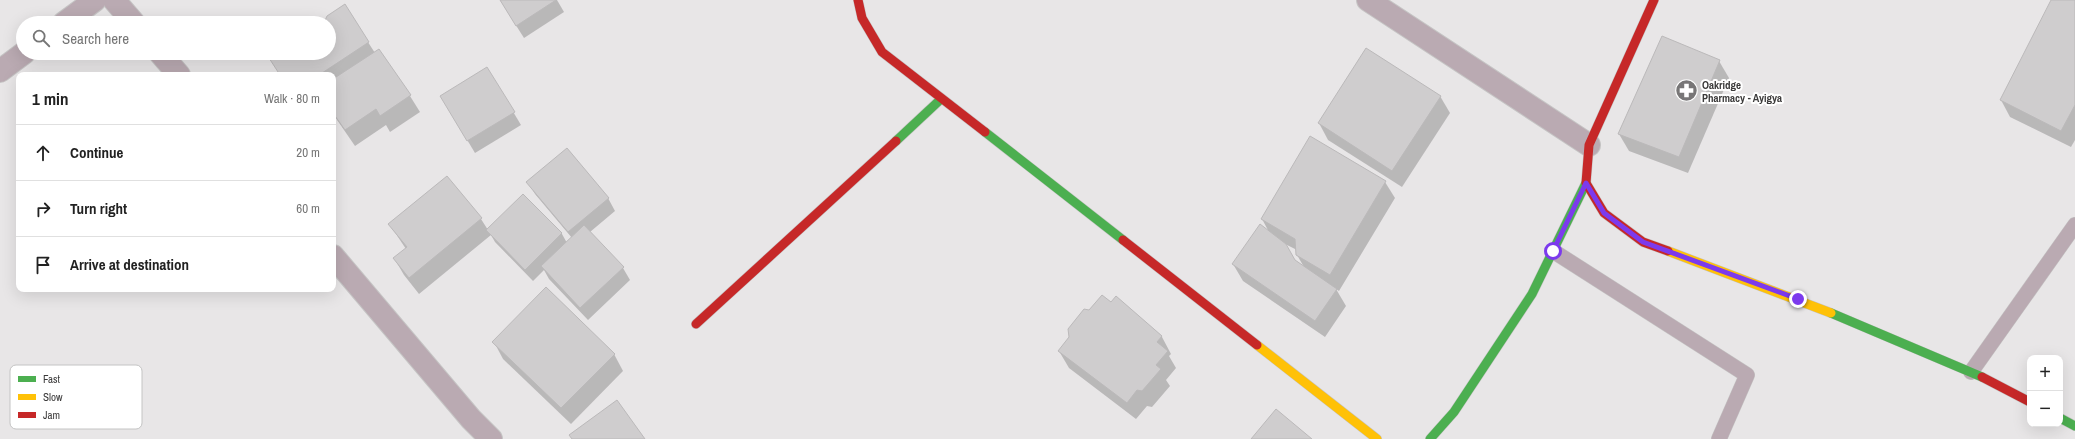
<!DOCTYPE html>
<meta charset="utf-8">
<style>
body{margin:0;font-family:"Archivo Narrow",sans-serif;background:#f2f2f2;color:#222}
.controls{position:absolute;right:12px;bottom:12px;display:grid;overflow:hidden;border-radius:8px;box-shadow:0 4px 16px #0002}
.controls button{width:36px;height:36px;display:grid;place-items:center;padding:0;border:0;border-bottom:1px solid #e0e0e0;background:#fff;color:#222;font:20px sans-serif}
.stop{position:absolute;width:12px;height:12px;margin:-9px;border:3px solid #7c3aed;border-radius:50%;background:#fff}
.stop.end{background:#7c3aed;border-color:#fff;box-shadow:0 1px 4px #0008}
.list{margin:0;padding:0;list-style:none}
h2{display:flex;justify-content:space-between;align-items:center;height:52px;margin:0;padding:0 16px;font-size:17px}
h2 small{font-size:13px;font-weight:400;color:#767676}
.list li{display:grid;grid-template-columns:26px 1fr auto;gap:12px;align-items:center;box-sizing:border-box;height:56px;padding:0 16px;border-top:1px solid #e0e0e0}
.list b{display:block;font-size:15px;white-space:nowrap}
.list em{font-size:13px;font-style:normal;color:#767676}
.icon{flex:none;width:22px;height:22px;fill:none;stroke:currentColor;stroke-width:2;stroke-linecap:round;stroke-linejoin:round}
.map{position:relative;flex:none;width:2075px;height:439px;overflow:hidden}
.search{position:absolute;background:#fff;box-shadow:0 4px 16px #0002;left:16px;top:16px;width:320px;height:44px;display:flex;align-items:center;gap:10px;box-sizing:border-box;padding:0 14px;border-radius:22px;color:#767676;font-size:15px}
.panel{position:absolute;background:#fff;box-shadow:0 4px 16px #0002;left:16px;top:72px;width:320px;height:220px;border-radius:8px}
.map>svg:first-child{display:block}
</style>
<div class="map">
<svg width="2075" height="439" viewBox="0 0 2075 439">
<rect width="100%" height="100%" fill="#e8e6e7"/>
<g fill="#0003" fill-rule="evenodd">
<polygon points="500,0 557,0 564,12 524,38"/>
<polygon points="2052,0 2075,0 2075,140 2071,147 2010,117 2001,100"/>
<polygon points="344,5 375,53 410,96 420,112 390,132 386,125 355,146 333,114 333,75 281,75 279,53 329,53 329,23 326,23"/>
<polygon points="1719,61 1729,78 1688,173 1629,151 1619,134"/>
<polygon points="487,68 521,125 475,153 448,108"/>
<polygon points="1440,96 1450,113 1402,187 1328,140 1319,123"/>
<polygon points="447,177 481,219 488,230 523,195 562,234 567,243 572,238 535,194 528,182 608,198 615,211 590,232 623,268 630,280 588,320 549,279 544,270 533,281 495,242 491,235 419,294 404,275 394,258 406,249 390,225"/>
<path d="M 1385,182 L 1395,198 L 1339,291 L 1336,289 L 1346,306 L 1325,337 L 1243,281 L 1233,264 L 1269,232 L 1262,219 ZM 1285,244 L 1297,250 L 1297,255 L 1304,267 L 1295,261 Z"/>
<polygon points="1116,298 1162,337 1171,354 1169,356 1176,368 1166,380 1170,386 1152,407 1147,406 1136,419 1069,368 1059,351 1089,312 1111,304"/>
<polygon points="494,342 614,354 623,371 571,424 503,359"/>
</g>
<g fill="#cfcdce" stroke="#bbb9ba">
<polygon points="500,0 556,0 516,26"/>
<polygon points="2051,0 2075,0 2075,105 2061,131 2000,100"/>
<polygon points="345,4 369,42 319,75 280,75 269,58 277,53 329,53 329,23 324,23 327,16"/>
<polygon points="1662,36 1720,60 1679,157 1618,134"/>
<polygon points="1366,48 1441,96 1392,171 1318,123"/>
<polygon points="379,49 411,95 380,116 376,109 345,130 333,113 333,79"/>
<polygon points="487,67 515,112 467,141 440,96"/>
<polygon points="1310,136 1386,181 1330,275 1296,255 1295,239 1261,219"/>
<polygon points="567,148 609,198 568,232 526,182"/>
<polygon points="447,176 482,218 409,278 393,258 407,247 388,224"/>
<polygon points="523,194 562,233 525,270 486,230"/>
<polygon points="1260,224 1286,244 1295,260 1337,289 1315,321 1232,264"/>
<polygon points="584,225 624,267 580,308 541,266"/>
<polygon points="546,287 615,354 561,408 492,342"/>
<polygon points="1102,295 1111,302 1116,296 1162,336 1157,342 1168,351 1156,365 1161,369 1142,391 1137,390 1127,403 1058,351 1069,337 1068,329 1084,309 1089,310"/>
<polygon points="617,400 645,439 572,439 569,435"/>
<polygon points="1276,409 1312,439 1251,439"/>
</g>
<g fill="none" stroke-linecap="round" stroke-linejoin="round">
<defs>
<g id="lane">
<polyline points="1553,251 1747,375 1719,439"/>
<polyline points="1971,372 2075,225"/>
</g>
<g id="street">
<polyline points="114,0 134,23"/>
<polyline points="1368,0 1589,145"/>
<polyline points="64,23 95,0"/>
<polyline points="160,53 179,75"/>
<polyline points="0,71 24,53"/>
<polyline points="333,256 471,419 491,439"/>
</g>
<g id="fast">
<polyline points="985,132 1123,240"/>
<polyline points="896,141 941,99"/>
<polyline points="1831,313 1982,377"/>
<polyline points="2060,418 2075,426"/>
<polyline points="1430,439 1454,412 1532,294 1586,183"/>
</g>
<g id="slow">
<polyline points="1668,251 1831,313"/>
<polyline points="1257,345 1377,439"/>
</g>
<g id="jam">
<polyline points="858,0 862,18 882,52 985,132"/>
<polyline points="1654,0 1589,145 1586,183 1604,213 1643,242 1668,251"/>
<polyline points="1123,240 1257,345"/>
<polyline points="696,324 896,141"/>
<polyline points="1982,377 2030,402"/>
</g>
</defs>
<use href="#lane" stroke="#c5c4c4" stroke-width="16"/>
<use href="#street" stroke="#c5c4c4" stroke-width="24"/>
<use href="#fast" stroke="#c5c4c4" stroke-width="10"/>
<use href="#slow" stroke="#c5c4c4" stroke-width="10"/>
<use href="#jam" stroke="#c5c4c4" stroke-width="10"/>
<use href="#lane" stroke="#baaab2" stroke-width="15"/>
<use href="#street" stroke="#baaab2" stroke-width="22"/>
<use href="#fast" stroke="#4caf50" stroke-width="9"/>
<use href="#slow" stroke="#ffc107" stroke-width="9"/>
<use href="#jam" stroke="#c62828" stroke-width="9"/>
</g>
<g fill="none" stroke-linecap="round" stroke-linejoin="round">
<polyline stroke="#7c3aed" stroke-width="5" points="1553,251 1586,183 1604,213 1643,242 1798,299"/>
</g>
<defs>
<symbol id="pharmacy-disc" viewBox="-11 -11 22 22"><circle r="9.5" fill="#787677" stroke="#fff"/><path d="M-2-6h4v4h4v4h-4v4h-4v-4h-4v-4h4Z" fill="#fff"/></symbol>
</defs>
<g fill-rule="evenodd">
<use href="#pharmacy-disc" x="1674" y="78" width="25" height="25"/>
</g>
<g text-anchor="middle" stroke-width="4" stroke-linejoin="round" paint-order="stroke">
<g font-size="11" font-weight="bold" fill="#3b3a3a" stroke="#fff" text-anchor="start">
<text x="1702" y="89">Oakridge<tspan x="1702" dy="13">Pharmacy - Ayigya</tspan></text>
</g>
</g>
<rect x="10" y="365" width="132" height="64" rx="6" fill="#fff" stroke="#c4c4c4" stroke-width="1"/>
<rect x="18" y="376" width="18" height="6" fill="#4caf50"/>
<rect x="18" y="394" width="18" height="6" fill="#ffc107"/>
<rect x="18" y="412" width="18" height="6" fill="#c62828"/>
<g font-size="11" fill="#3b3a3a">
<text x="43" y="383">Fast</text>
<text x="43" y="401">Slow</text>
<text x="43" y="419">Jam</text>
</g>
</svg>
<div class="controls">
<button>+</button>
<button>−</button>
</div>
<div class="stop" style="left:1553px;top:251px"></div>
<div class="stop end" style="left:1798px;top:299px"></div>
<div class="search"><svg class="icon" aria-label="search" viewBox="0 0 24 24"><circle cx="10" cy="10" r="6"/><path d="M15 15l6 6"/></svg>Search here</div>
<section class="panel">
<h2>1 min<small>Walk · 80 m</small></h2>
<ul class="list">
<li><svg class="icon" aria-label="ahead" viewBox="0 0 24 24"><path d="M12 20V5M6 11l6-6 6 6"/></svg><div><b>Continue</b></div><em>20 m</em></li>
<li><svg class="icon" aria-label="right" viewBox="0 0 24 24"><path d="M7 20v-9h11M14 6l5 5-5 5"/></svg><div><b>Turn right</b></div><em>60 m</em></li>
<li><svg class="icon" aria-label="arrive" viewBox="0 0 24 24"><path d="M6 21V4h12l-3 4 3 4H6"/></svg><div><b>Arrive at destination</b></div></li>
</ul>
</section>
</div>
